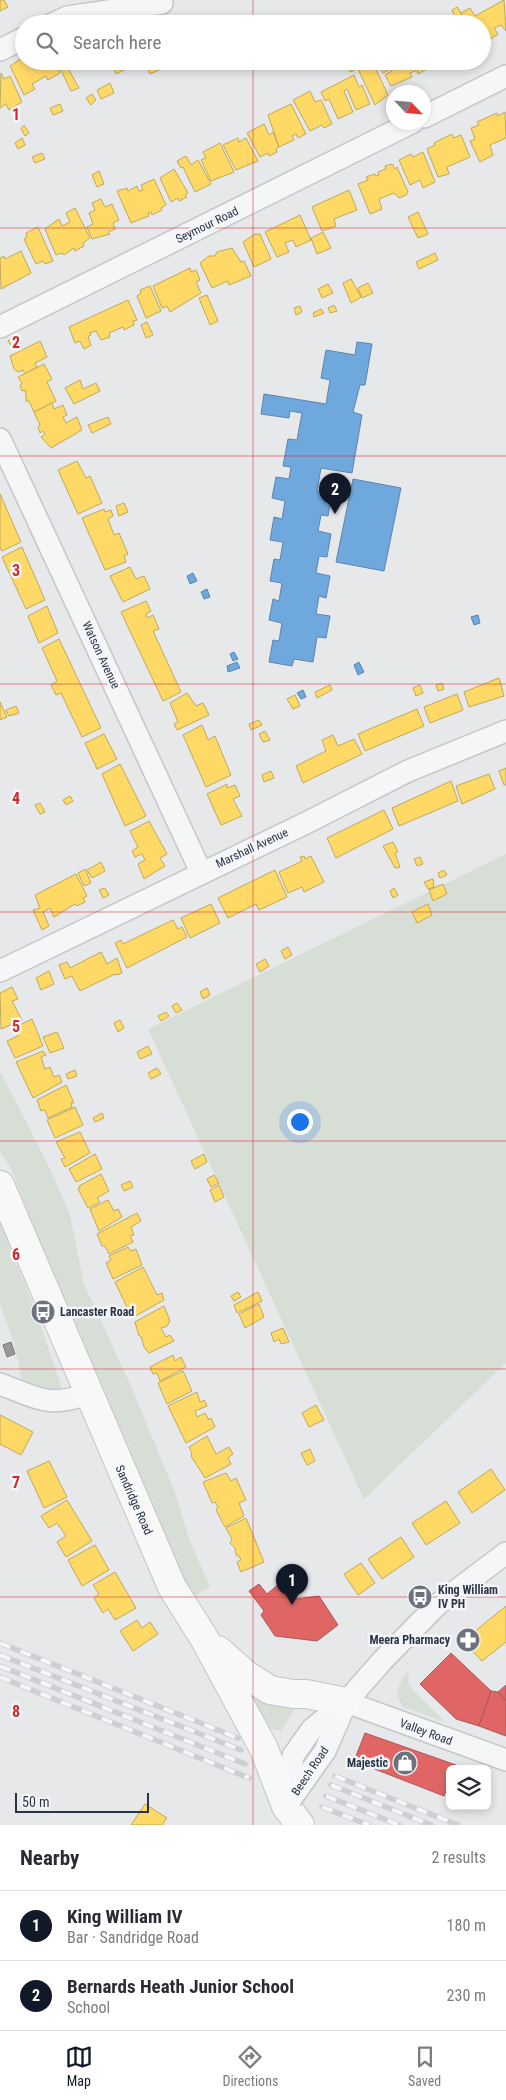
<!DOCTYPE html>
<meta charset="utf-8">
<style>
body{margin:0;font-family:"Roboto Condensed",sans-serif;background:#f7f7f7;color:#2b2b33}
.controls{position:absolute;right:15px;bottom:15px;display:grid;overflow:hidden;border-radius:8px;box-shadow:0 2px 8px #0003}
.controls button{width:45px;height:45px;display:grid;place-items:center;padding:0;border:0;border-bottom:1px solid #e1e1e2;background:#fff;color:#2b2b33;font:25px sans-serif}
.compass{position:absolute;left:386px;top:85px;width:45px;height:45px;border-radius:50%;background:#fff;box-shadow:0 2px 8px #0003;rotate:116deg}
.scale{position:absolute;left:15px;bottom:12px;width:134px;box-sizing:border-box;padding-left:5px;border:2px solid #2b3445;border-top:0;font-size:14px;line-height:18px;white-space:nowrap;color:#2b3445;-webkit-text-stroke:4px #f4f6f9;paint-order:stroke}
.you{position:absolute;left:299px;top:1121px;width:18px;height:18px;margin:-12px;border:4px solid #fff;border-radius:50%;background:#1a73e8;box-shadow:0 0 0 8px #1a73e833}
.badge{display:grid;place-items:center;width:32px;height:32px;border-radius:50%;background:#111827;color:#fff;font-size:16px;font-weight:700}
.pin{position:absolute;translate:-50% -41px;filter:drop-shadow(0 1px 2px #0008)}
.pin::after{content:'';position:absolute;top:26px;width:18px;height:15px;background:inherit;clip-path:polygon(0 0,100% 0,50% 100%)}
.list{margin:0;padding:0;list-style:none}
h2{display:flex;justify-content:space-between;align-items:center;height:65px;margin:0;padding:0 20px;font-size:21px}
h2 small{font-size:16px;font-weight:400;color:#7c7c81}
.list li{display:grid;grid-template-columns:32px 1fr auto;gap:15px;align-items:center;box-sizing:border-box;height:70px;padding:0 20px;border-top:1px solid #e1e1e2}
.list b{display:block;font-size:19px;white-space:nowrap}
.list p{margin:0;font-size:16px;white-space:nowrap;color:#7c7c81}
.list em{font-size:16px;font-style:normal;color:#7c7c81}
.icon{flex:none;width:28px;height:28px;fill:none;stroke:currentColor;stroke-width:2;stroke-linecap:round;stroke-linejoin:round}
.map{position:relative;flex:none;width:506px;height:1825px;overflow:hidden}
.search{position:absolute;background:#fff;box-shadow:0 2px 8px #0003;left:15px;right:15px;top:15px;height:55px;display:flex;align-items:center;gap:12px;box-sizing:border-box;padding:0 18px;border-radius:28px;color:#7c7c81;font-size:19px}
.sheet{height:205px;background:#fff}
nav{display:flex;justify-content:space-around;align-items:center;box-sizing:border-box;height:70px;border-top:1px solid #e1e1e2;background:#fff;font-size:14px;color:#7c7c81}
nav a{display:grid;justify-items:center;gap:2px}
nav .on{color:#111827}
.map>svg:first-child{display:block}
</style>
<div class="map">
<svg width="506" height="1825" viewBox="0 0 506 1825">
<rect width="100%" height="100%" fill="#e6e8ea"/>
<g fill="#d6ded6">
<polygon points="506,854 506,1363 364,1499 148,1029"/>
<polygon points="0,1071 51,1171 70,1215 84,1284 130,1384 176,1495 189,1539 210,1587 193,1597 147,1507 95,1391 11,1168 0,1151"/>
<polygon points="0,1222 35,1309 64,1395 23,1384 14,1343 0,1304"/>
<path d="M 409,1670 L 408,1683 L 412,1689 L 445,1722 L 403,1707 C 393,1691 399,1684 409,1670 Z"/>
<polygon points="252,1688 300,1701 281,1731 266,1728 247,1695"/>
</g>
<g fill="#ffd966" stroke="#bfa85c">
<polygon points="0,0 4,0 8,7 0,11"/>
<polygon points="504,0 506,31 501,25 494,28 498,34 485,42 482,35 482,24 467,24 461,13 470,8 475,16"/>
<polygon points="457,7 461,13 467,24 452,24 457,21 452,10"/>
<polygon points="22,58 24,61 55,61 60,73 48,80 46,76 32,84 35,89 24,95 10,66"/>
<polygon points="63,61 81,61 83,67 76,70 73,65 69,70 79,88 71,91 58,64"/>
<polygon points="110,61 138,61 138,63 116,74"/>
<polygon points="144,61 172,61 173,64 150,74"/>
<polygon points="345,61 351,61 355,70 350,72"/>
<polygon points="372,61 388,95 375,105 358,69"/>
<polygon points="377,61 428,61 431,67 418,74 417,70 410,73 412,77 391,86 385,75 392,71 391,69 383,73"/>
<polygon points="1,73 4,79 10,76 22,102 9,110 6,104 0,108"/>
<polygon points="354,75 359,87 362,85 370,104 356,110 347,89 344,91 353,112 338,119 329,99 325,101 321,92"/>
<polygon points="110,83 114,93 101,99 97,90"/>
<polygon points="310,91 315,102 321,100 332,124 324,128 322,125 310,131 293,100"/>
<polygon points="92,94 96,100 91,105 86,98"/>
<polygon points="60,104 63,111 53,115 50,108"/>
<polygon points="291,104 306,134 298,138 296,134 292,136 294,140 279,147 268,115"/>
<polygon points="505,112 506,138 490,145 493,155 480,162 470,141 475,139 471,128 479,125 477,122 497,113 498,116"/>
<polygon points="264,124 269,135 273,132 279,147 276,149 277,152 269,156 268,153 260,157 247,133"/>
<polygon points="24,125 29,133 25,136 21,129"/>
<polygon points="452,134 453,138 461,135 470,157 447,167 449,174 438,177 427,149 435,145 434,143"/>
<polygon points="22,138 25,145 18,149 15,143"/>
<polygon points="238,138 239,142 246,138 258,161 236,170 223,145"/>
<polygon points="220,143 234,172 211,181 201,160 206,158 203,152"/>
<polygon points="423,152 435,182 423,188 420,180 410,185 399,160 411,154 413,157"/>
<polygon points="42,153 45,159 35,163 32,157"/>
<polygon points="186,156 191,165 198,160 211,184 195,192 183,167 181,168 177,161"/>
<polygon points="392,164 395,169 397,167 408,192 406,195 399,198 394,193 379,199 382,209 370,214 358,184 368,180 366,177 375,174 376,176 379,175 378,172 386,169 385,166"/>
<polygon points="174,169 188,193 185,195 187,197 179,201 178,198 171,202 160,178"/>
<polygon points="99,171 104,184 97,187 92,175"/>
<polygon points="154,179 166,205 161,208 162,210 152,215 151,212 148,213 149,216 131,223 117,191 127,188 128,191 137,186 139,191 143,190 141,185"/>
<polygon points="349,190 357,210 334,219 336,226 322,231 312,207"/>
<polygon points="101,199 105,207 112,204 119,220 113,223 115,229 108,232 110,234 92,239 87,227 93,224 89,213 95,210 92,203"/>
<polygon points="75,208 90,238 83,243 84,246 75,251 74,248 64,255 62,253 56,255 45,229 59,219 62,226 70,222 66,213"/>
<polygon points="418,212 428,234 418,238 408,217"/>
<polygon points="300,215 311,240 296,247 293,240 285,243 289,252 277,257 265,232"/>
<polygon points="38,227 53,261 45,264 43,261 36,264 24,239 27,237 26,233"/>
<polygon points="323,232 331,248 317,254 311,238"/>
<polygon points="255,234 260,234 271,259 254,267 243,242"/>
<polygon points="232,248 241,262 244,261 251,276 229,285 228,281 212,288 200,263 209,256 215,256 217,252"/>
<polygon points="21,251 31,273 1,289 0,258 4,256 5,259"/>
<polygon points="435,253 438,260 419,269 416,262"/>
<polygon points="190,268 191,272 196,270 200,280 196,282 201,293 170,312 167,306 162,308 153,286"/>
<polygon points="351,279 361,297 351,303 343,283"/>
<polygon points="368,283 373,293 362,298 358,288"/>
<polygon points="328,284 333,293 322,298 318,289"/>
<polygon points="150,286 161,311 146,318 137,296 141,293 140,290"/>
<polygon points="207,295 218,321 210,325 199,298"/>
<polygon points="128,300 137,320 133,321 134,325 124,330 123,327 109,333 110,337 101,340 96,331 90,333 91,335 88,337 91,345 84,349 80,341 75,343 69,327"/>
<polygon points="334,305 337,311 330,313 328,308"/>
<polygon points="300,306 302,312 296,315 294,308"/>
<polygon points="321,309 324,313 314,317 313,313"/>
<polygon points="147,322 153,335 146,338 141,325"/>
<polygon points="15,335 22,346 14,350 8,341"/>
<polygon points="40,341 47,357 35,363 37,367 25,374 23,370 18,372 14,369 10,356"/>
<polygon points="44,364 52,379 47,382 56,401 34,412 29,401 26,401 26,395 25,390 22,391 20,386 22,383 18,377"/>
<polygon points="80,380 83,389 96,383 100,391 74,404 65,388"/>
<polygon points="52,403 54,409 63,405 67,415 63,417 66,423 77,417 82,430 51,448 41,437 45,434 43,431 40,433 38,428 40,425 34,412"/>
<polygon points="108,417 111,424 92,433 88,425"/>
<polygon points="77,461 86,478 90,476 102,503 78,514 58,470"/>
<polygon points="0,494 21,542 2,551 0,547"/>
<polygon points="124,503 128,512 119,516 116,506"/>
<polygon points="104,509 105,512 111,510 113,516 108,519 114,535 119,533 128,554 124,556 126,562 105,570 82,518"/>
<polygon points="22,547 45,600 26,609 2,557"/>
<polygon points="130,567 136,579 144,576 150,589 123,602 110,576"/>
<polygon points="146,601 151,611 146,614 147,618 153,615 159,629 153,631 181,692 163,701 121,612"/>
<polygon points="47,606 58,633 39,643 28,616"/>
<polygon points="59,639 101,728 82,737 61,693 56,695 51,685 57,681 42,648"/>
<polygon points="499,678 504,696 469,707 464,692"/>
<polygon points="442,683 444,689 438,691 436,685"/>
<polygon points="330,685 332,690 317,698 315,692"/>
<polygon points="420,685 423,693 416,696 413,688"/>
<polygon points="187,693 196,706 203,703 209,715 177,730 174,724 178,722 170,703"/>
<polygon points="457,694 463,710 430,723 424,707"/>
<polygon points="295,695 300,706 293,709 287,699"/>
<polygon points="0,702 7,717 0,720"/>
<polygon points="16,706 19,713 9,716 6,710"/>
<polygon points="417,709 424,726 365,751 358,734"/>
<polygon points="259,720 262,725 251,730 249,724"/>
<polygon points="202,725 208,740 215,736 231,775 206,787 183,735"/>
<polygon points="265,731 270,740 263,742 259,734"/>
<polygon points="104,734 117,759 97,769 85,743"/>
<polygon points="333,735 338,746 354,739 362,754 303,783 296,766 326,751 322,740"/>
<polygon points="120,764 146,816 125,826 102,774"/>
<polygon points="506,768 506,785 504,785 499,771"/>
<polygon points="271,771 274,778 264,782 262,775"/>
<polygon points="489,774 495,789 462,804 456,786"/>
<polygon points="451,781 458,801 399,826 392,808"/>
<polygon points="227,784 227,788 235,785 240,796 233,799 242,816 221,825 207,794"/>
<polygon points="70,796 73,801 66,805 63,800"/>
<polygon points="40,803 45,812 40,814 35,805"/>
<polygon points="384,810 393,829 336,858 327,838"/>
<polygon points="149,821 167,854 160,858 165,866 144,879 138,864 145,860 142,854 135,857 132,851 138,847 130,831"/>
<polygon points="393,842 398,852 395,853 400,867 395,868 383,846"/>
<polygon points="304,856 305,859 311,856 324,882 304,892 302,887 288,893 279,872 302,861 300,857"/>
<polygon points="420,857 423,864 417,866 414,859"/>
<polygon points="101,862 105,871 92,878 87,870"/>
<polygon points="85,869 91,883 84,886 78,873"/>
<polygon points="275,870 287,897 259,910 256,904 228,918 218,898"/>
<polygon points="444,870 447,875 440,878 438,873"/>
<polygon points="76,874 87,896 83,898 85,902 77,906 75,904 54,917 50,908 43,912 49,926 42,930 33,910 40,908 35,895"/>
<polygon points="433,879 434,887 428,889 424,882"/>
<polygon points="443,884 447,894 433,901 429,890"/>
<polygon points="105,888 109,895 103,898 99,890"/>
<polygon points="394,888 398,895 393,898 390,891"/>
<polygon points="211,904 220,923 190,938 181,918"/>
<polygon points="428,904 432,915 417,923 412,912"/>
<polygon points="173,920 178,929 182,927 187,937 127,968 115,943 121,940 123,944"/>
<polygon points="288,947 292,955 285,959 281,951"/>
<polygon points="101,952 107,964 117,958 122,973 116,975 115,974 80,991 72,976 65,979 59,965 67,962 70,968"/>
<polygon points="265,959 269,966 260,972 256,964"/>
<polygon points="49,971 54,984 41,990 36,978"/>
<polygon points="12,987 18,999 12,1001 22,1020 1,1029 0,993"/>
<polygon points="207,988 210,995 203,999 200,992"/>
<polygon points="177,1003 182,1010 176,1013 172,1006"/>
<polygon points="166,1012 169,1016 161,1021 158,1016"/>
<polygon points="32,1019 43,1046 15,1058 7,1041 18,1036 14,1028"/>
<polygon points="120,1020 124,1028 118,1032 114,1023"/>
<polygon points="57,1032 64,1048 50,1053 43,1037"/>
<polygon points="148,1046 152,1054 140,1059 137,1052"/>
<polygon points="43,1051 46,1055 41,1057 45,1069 50,1067 54,1077 59,1075 62,1082 33,1098 16,1062"/>
<polygon points="157,1068 161,1074 151,1079 148,1073"/>
<polygon points="75,1070 77,1076 68,1079 66,1074"/>
<polygon points="66,1085 74,1103 71,1103 72,1107 48,1118 45,1110 41,1111 37,1100"/>
<polygon points="75,1107 83,1125 55,1138 47,1120"/>
<polygon points="102,1113 104,1118 95,1122 93,1118"/>
<polygon points="80,1132 90,1153 65,1167 61,1159 65,1158 56,1142"/>
<polygon points="95,1154 102,1169 76,1182 69,1169"/>
<polygon points="204,1154 207,1162 195,1169 191,1161"/>
<polygon points="101,1174 109,1191 97,1198 100,1202 88,1208 78,1189 80,1188 79,1186"/>
<polygon points="214,1175 219,1183 211,1187 207,1179"/>
<polygon points="130,1181 133,1187 124,1191 121,1185"/>
<polygon points="219,1185 224,1197 215,1202 210,1190"/>
<polygon points="108,1200 114,1211 118,1209 122,1217 99,1231 90,1209"/>
<polygon points="137,1213 141,1221 131,1227 134,1235 130,1236 133,1242 109,1254 105,1246 102,1246 97,1234"/>
<polygon points="128,1247 131,1251 136,1249 142,1265 113,1279 106,1263 111,1260 109,1256"/>
<polygon points="143,1267 157,1295 162,1293 164,1300 132,1318 115,1282"/>
<polygon points="238,1292 241,1297 234,1301 231,1296"/>
<polygon points="258,1292 262,1301 237,1313 234,1305"/>
<polygon points="259,1304 264,1317 245,1328 239,1314"/>
<polygon points="164,1306 170,1321 167,1326 161,1328 166,1337 170,1335 174,1341 149,1353 144,1347 141,1336 139,1336 135,1322"/>
<polygon points="283,1328 289,1342 281,1344 279,1339 274,1342 271,1333"/>
<polygon points="173,1355 175,1361 181,1357 186,1367 160,1381 157,1373 153,1374 150,1367"/>
<polygon points="183,1371 192,1391 167,1404 158,1383"/>
<polygon points="197,1392 200,1402 204,1400 207,1406 195,1411 197,1417 205,1413 209,1420 211,1418 215,1427 186,1443 168,1406"/>
<polygon points="316,1405 324,1420 309,1427 302,1413"/>
<polygon points="0,1415 33,1432 21,1455 0,1444"/>
<polygon points="207,1436 216,1454 229,1447 233,1454 228,1458 231,1464 205,1478 191,1456 192,1453 189,1447"/>
<polygon points="310,1449 315,1461 307,1465 301,1453"/>
<polygon points="49,1461 67,1497 44,1508 27,1471"/>
<polygon points="491,1469 505,1490 472,1513 458,1492"/>
<polygon points="226,1473 231,1481 236,1478 246,1500 239,1503 244,1516 225,1527 216,1510 218,1507 215,1502 212,1503 203,1482"/>
<polygon points="67,1500 92,1541 66,1557 57,1542 66,1536 57,1523 49,1528 41,1516"/>
<polygon points="446,1501 460,1523 426,1545 412,1523"/>
<polygon points="246,1518 264,1562 241,1572 237,1562 241,1560 239,1556 236,1555 235,1548 230,1543 232,1539 226,1528"/>
<polygon points="401,1537 414,1557 382,1579 368,1559"/>
<polygon points="95,1545 109,1570 82,1586 68,1560"/>
<polygon points="361,1563 375,1583 358,1595 344,1574"/>
<polygon points="115,1572 136,1608 115,1620 108,1609 103,1613 94,1598 99,1594 93,1585"/>
<polygon points="506,1606 506,1642 482,1661 463,1641"/>
<polygon points="137,1620 142,1628 150,1622 158,1634 133,1651 120,1631"/>
<polygon points="145,1804 167,1818 162,1825 131,1825"/>
</g>
<g fill="#e06666" stroke="#aa575c">
<polygon points="291,1574 293,1580 298,1577 305,1585 297,1591 296,1599 319,1596 338,1625 317,1641 275,1636 261,1615 264,1611 249,1591 259,1584 267,1594"/>
<polygon points="451,1653 491,1691 479,1726 456,1719 420,1684"/>
<polygon points="506,1685 506,1701 498,1692"/>
<polygon points="491,1691 498,1692 506,1701 506,1736 479,1726"/>
<polygon points="365,1733 456,1765 454,1769 450,1769 450,1781 444,1796 354,1761"/>
</g>
<g fill="#6fa8dc" stroke="#5b85af">
<polygon points="357,342 372,344 365,385 360,385 353,412 362,415 352,473 321,468 317,491 332,493 328,516 321,515 318,531 331,534 327,557 319,556 316,573 330,576 326,598 319,596 316,614 330,616 326,638 317,637 313,662 294,659 292,666 269,662 273,640 279,641 282,623 269,620 273,599 279,601 282,583 270,581 274,559 280,560 283,542 270,540 274,517 282,519 285,501 272,498 276,477 289,479 291,467 283,466 288,439 297,440 302,413 290,411 289,418 261,414 264,394 326,404 330,380 321,378 326,350 355,355"/>
<polygon points="353,479 401,488 384,571 336,562"/>
<polygon points="193,573 197,581 190,584 187,576"/>
<polygon points="207,589 210,597 204,599 201,592"/>
<polygon points="478,615 480,623 474,625 471,617"/>
<polygon points="234,652 238,659 233,661 230,654"/>
<polygon points="237,662 240,668 228,672 227,666"/>
<polygon points="359,662 364,672 358,675 354,665"/>
<polygon points="303,690 306,697 301,699 297,693"/>
</g>
<polygon fill="#999" stroke="#787b80" points="11,1342 15,1354 7,1357 3,1345"/>
<g fill="none" stroke-linecap="round" stroke-linejoin="round">
<defs>
<g id="minor">
<polyline points="52,24 67,17 162,3"/>
<polyline points="0,50 24,38"/>
<polyline points="424,117 506,76"/>
<polyline points="0,327 413,122"/>
<polyline points="0,439 201,872"/>
<polyline points="0,971 308,822 408,771 506,731"/>
<path d="M 0,1384 C 38,1398 47,1408 88,1394"/>
<polyline points="346,1702 506,1760"/>
<polyline points="302,1743 312,1729 346,1702 382,1661 437,1605 506,1553"/>
<polyline points="325,1751 346,1703"/>
</g>
<g id="major">
<polyline points="0,1185 172,1587 204,1638 250,1723"/>
<polyline points="218,1650 245,1674 270,1690 293,1694 306,1694 346,1702"/>
<polyline points="286,1806 300,1825"/>
</g>
</defs>
<use href="#minor" stroke="#c4c6c8" stroke-width="24"/>
<use href="#major" stroke="#c2c5c8" stroke-width="30"/>
<use href="#minor" stroke="#f5f6f7" stroke-width="21"/>
<use href="#major" stroke="#f8f8f8" stroke-width="28"/>
<defs>
<g id="rail">
<polyline points="0,1643 238,1738"/>
<polyline points="0,1655 241,1750"/>
<polyline points="0,1666 245,1764"/>
<polyline points="0,1677 249,1778"/>
<polyline points="335,1776 458,1825"/>
<polyline points="331,1785 431,1825"/>
<polyline points="326,1796 399,1825"/>
<polyline points="322,1807 369,1825"/>
</g>
</defs>
<use href="#rail" stroke="#cecfd2" stroke-width="5.5"/>
<use href="#rail" stroke="#f4f6f9" stroke-width="4" stroke-dasharray="11" stroke-linecap="butt"/>
<defs>
<g id="minor-bridge">
<polyline points="287,1803 293,1756 302,1743"/>
<polyline points="286,1806 325,1751"/>
</g>
<polyline id="major-bridge" points="250,1723 264,1749 286,1806"/>
</defs>
<use href="#minor-bridge" stroke="#c4c6c8" stroke-width="24" stroke-linecap="butt"/>
<use href="#major-bridge" stroke="#c2c5c8" stroke-width="30" stroke-linecap="butt"/>
<use href="#minor-bridge" stroke="#f5f6f7" stroke-width="21"/>
<use href="#major-bridge" stroke="#f8f8f8" stroke-width="28"/>
</g>
<path fill="none" stroke="#d62828" stroke-width="1" stroke-opacity="0.55" d="M 253,0 L 253,24M 253,61 L 253,1825M 0,228 L 506,228M 0,456 L 506,456M 0,684 L 506,684M 0,912 L 506,912M 0,1141 L 506,1141M 0,1369 L 506,1369M 0,1597 L 506,1597"/>
<defs>
<symbol id="bus-disc" viewBox="-11 -11 22 22"><circle r="9.5" fill="#6c737f" stroke="#f4f6f9"/><path d="M-5-6H5V4H4V6H2V4H-2V6H-4V4H-5ZM-3.5-4V0h7V-4ZM-3.5 1.2v1.5H-2V1.2ZM2 1.2v1.5H3.5V1.2Z" fill="#fff"/></symbol>
<symbol id="pharmacy-disc" viewBox="-11 -11 22 22"><circle r="9.5" fill="#6c737f" stroke="#f4f6f9"/><path d="M-2-6h4v4h4v4h-4v4h-4v-4h-4v-4h4Z" fill="#fff"/></symbol>
<symbol id="shop-disc" viewBox="-11 -11 22 22"><circle r="9.5" fill="#6c737f" stroke="#f4f6f9"/><path d="M-5-2.5h2.3a2.7 3.5 0 0 1 5.4 0H5L5.5 6h-11ZM-1.5-2.5h3a1.5 2.3 0 0 0-3 0Z" fill="#fff"/></symbol>
</defs>
<g fill-rule="evenodd">
<use href="#bus-disc" x="29" y="1298" width="28" height="28"/>
<use href="#bus-disc" x="406" y="1583" width="28" height="28"/>
<use href="#pharmacy-disc" x="454" y="1626" width="28" height="28"/>
<use href="#shop-disc" x="391" y="1749" width="28" height="28"/>
</g>
<g text-anchor="middle" stroke-width="5" stroke-linejoin="round" paint-order="stroke">
<g font-size="12" fill="#2b3445" stroke="#f4f6f9">
<text transform="translate(207 225) rotate(-26)" y="4">Seymour Road</text>
<text transform="translate(101 655) rotate(65)" y="4">Watson Avenue</text>
<text transform="translate(252 848) rotate(-25)" y="4">Marshall Avenue</text>
<text transform="translate(134 1500) rotate(66)" y="4">Sandridge Road</text>
<text transform="translate(426 1732) rotate(20)" y="4">Valley Road</text>
<text transform="translate(310 1771) rotate(-56)" y="4">Beech Road</text>
</g>
<g font-size="12" font-weight="bold" fill="#2b3445" stroke="#f4f6f9" text-anchor="start">
<text x="60" y="1316">Lancaster Road</text>
<text x="438" y="1594">King William<tspan x="438" dy="14">IV PH</tspan></text>
<text x="450" y="1644" text-anchor="end">Meera Pharmacy</text>
<text x="388" y="1767" text-anchor="end">Majestic</text>
</g>
</g>
<g font-size="16" text-anchor="middle" font-weight="bold" fill="#d62828" stroke="#f4f6f9" stroke-width="5" stroke-linejoin="round" paint-order="stroke">
<text x="16" y="120">1</text>
<text x="16" y="348">2</text>
<text x="16" y="576">3</text>
<text x="16" y="804">4</text>
<text x="16" y="1032">5</text>
<text x="16" y="1260">6</text>
<text x="16" y="1488">7</text>
<text x="16" y="1717">8</text>
</g>
</svg>
<div class="controls">
<button><svg class="icon" aria-label="layers" viewBox="0 0 24 24"><path d="M12 4l9 5-9 5-9-5zM3 14l9 5 9-5"/></svg></button>
</div>
<svg class="compass" viewBox="-18 -18 36 36"><path d="M0-13l5 13h-10z" fill="#e53935"/><path d="M0 13l5-13h-10z" fill="#7c7c81"/></svg>
<div class="scale">50 m</div>
<div class="you"></div>
<div class="pin badge" style="left:292px;top:1605px">1</div>
<div class="pin badge" style="left:335px;top:514px">2</div>
<div class="search"><svg class="icon" aria-label="search" viewBox="0 0 24 24"><circle cx="10" cy="10" r="6"/><path d="M15 15l6 6"/></svg>Search here</div>
</div>
<section class="sheet">
<h2>Nearby<small>2 results</small></h2>
<ul class="list">
<li><span class="badge">1</span><div><b>King William IV</b><p>Bar · Sandridge Road</p></div><em>180 m</em></li>
<li><span class="badge">2</span><div><b>Bernards Heath Junior School</b><p>School</p></div><em>230 m</em></li>
</ul>
</section>
<nav>
<a class="on"><svg class="icon" aria-label="map" viewBox="0 0 24 24"><path d="M3 6l6-2 6 2 6-2v14l-6 2-6-2-6 2zM9 4v14M15 6v14"/></svg>Map</a>
<a><svg class="icon" aria-label="directions" viewBox="0 0 24 24"><path d="M12 3l9 9-9 9-9-9zM9 14v-3h6M13 9l2 2-2 2"/></svg>Directions</a>
<a><svg class="icon" aria-label="saved" viewBox="0 0 24 24"><path d="M7 4h10v16l-5-4-5 4z"/></svg>Saved</a>
</nav>
